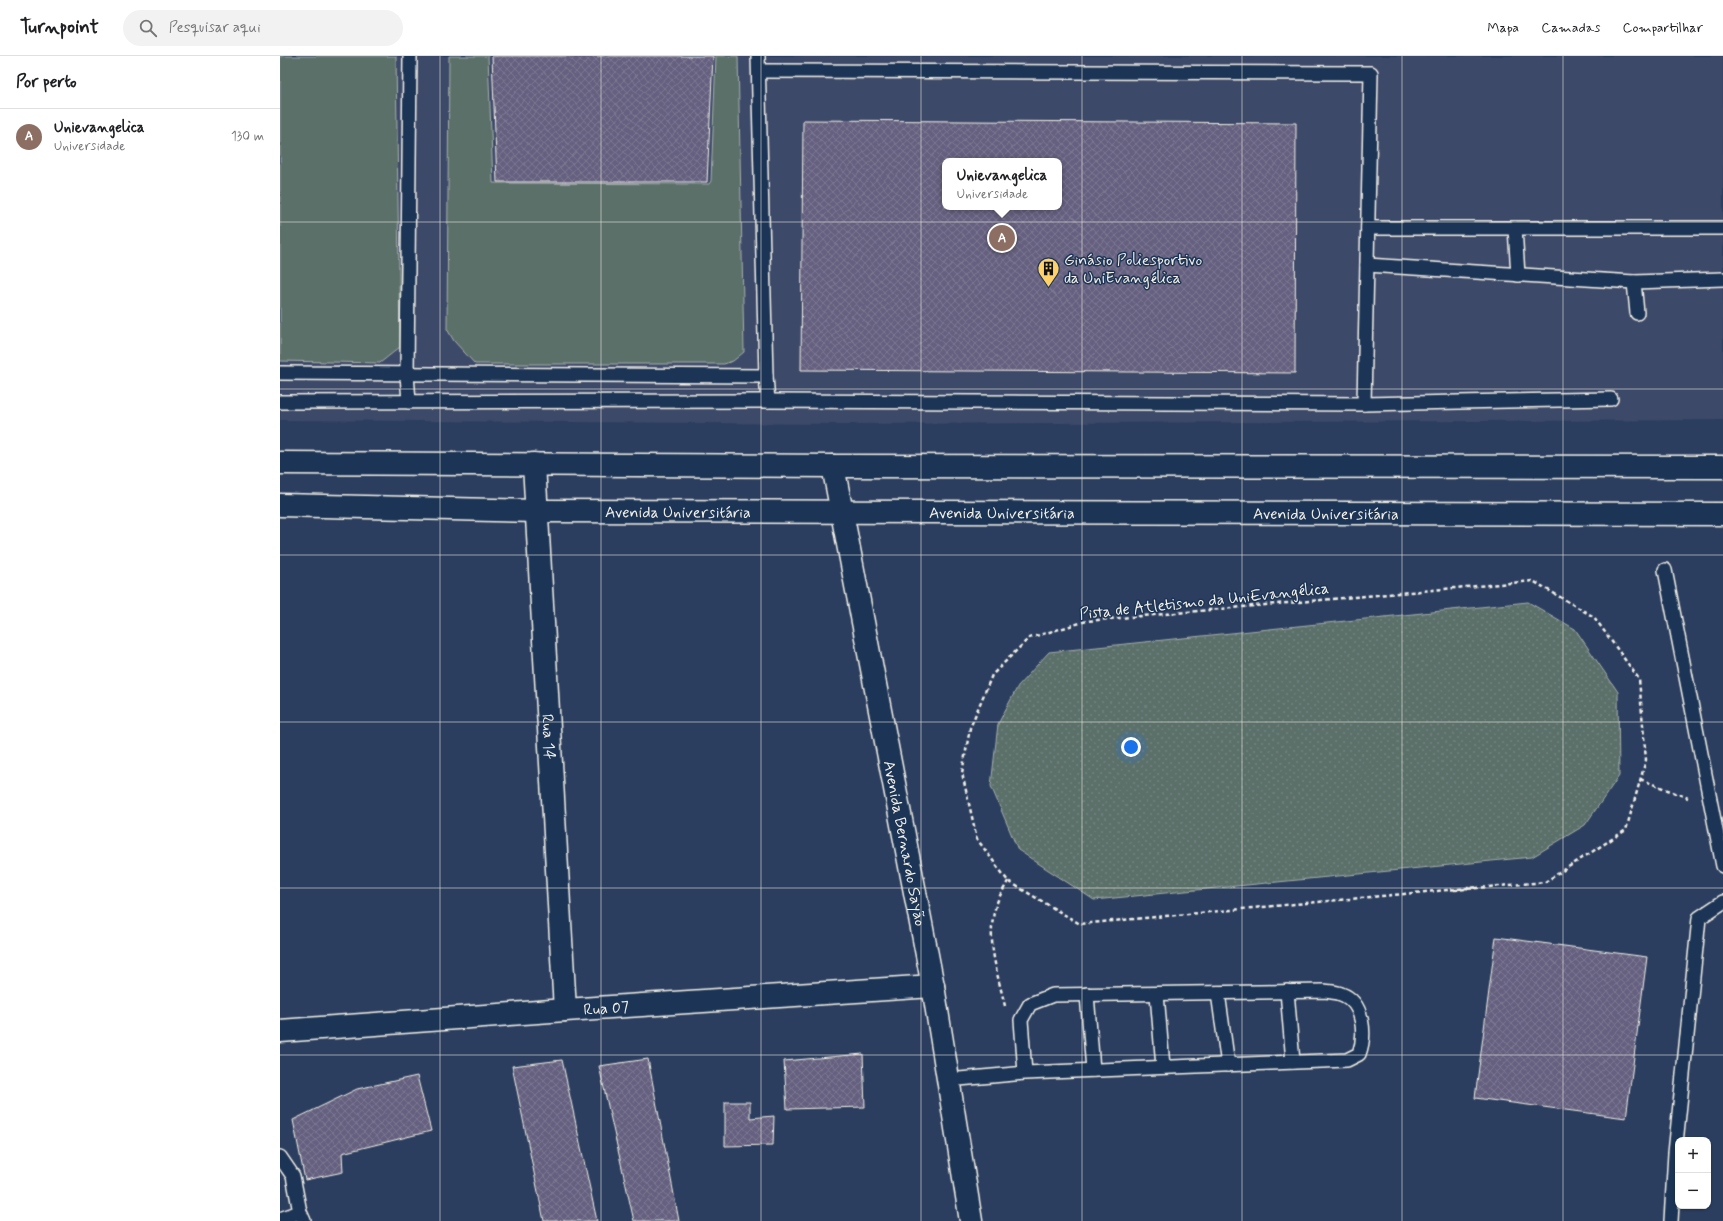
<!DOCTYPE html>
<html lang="pt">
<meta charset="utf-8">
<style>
body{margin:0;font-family:Mynerve,sans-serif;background:#f2f2f2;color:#202124}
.controls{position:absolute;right:12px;bottom:12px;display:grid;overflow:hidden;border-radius:8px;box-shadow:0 1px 3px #0004}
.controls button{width:36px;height:36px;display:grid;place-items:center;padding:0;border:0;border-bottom:1px solid #e0e0e0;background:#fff;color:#202124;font:20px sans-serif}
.you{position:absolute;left:851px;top:691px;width:14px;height:14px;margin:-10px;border:3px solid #fff;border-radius:50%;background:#1a73e8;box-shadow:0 0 0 6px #1a73e833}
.badge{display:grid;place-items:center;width:26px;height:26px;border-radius:50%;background:#111827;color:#fff;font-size:13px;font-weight:700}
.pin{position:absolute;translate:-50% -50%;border:2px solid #fff;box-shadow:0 1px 4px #0006}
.popup{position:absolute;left:662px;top:102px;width:120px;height:52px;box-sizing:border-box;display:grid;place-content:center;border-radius:8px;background:#fff;filter:drop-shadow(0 1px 3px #0005);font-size:13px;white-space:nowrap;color:#757577}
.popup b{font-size:15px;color:#202124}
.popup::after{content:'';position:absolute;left:50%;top:100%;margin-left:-8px;border:8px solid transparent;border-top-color:#fff}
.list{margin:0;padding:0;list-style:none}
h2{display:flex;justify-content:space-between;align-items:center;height:52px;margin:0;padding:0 16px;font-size:17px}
h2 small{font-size:13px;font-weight:400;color:#757577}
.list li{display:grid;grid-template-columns:26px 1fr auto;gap:12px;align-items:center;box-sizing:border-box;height:56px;padding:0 16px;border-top:1px solid #e0e0e0}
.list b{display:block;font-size:15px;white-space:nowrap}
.list p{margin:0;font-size:13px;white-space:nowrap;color:#757577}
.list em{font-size:13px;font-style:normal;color:#757577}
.icon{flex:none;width:22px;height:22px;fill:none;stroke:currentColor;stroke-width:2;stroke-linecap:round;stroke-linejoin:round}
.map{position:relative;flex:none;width:1443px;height:1165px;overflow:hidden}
header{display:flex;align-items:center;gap:24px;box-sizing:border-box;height:56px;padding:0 20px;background:#fff;border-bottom:1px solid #e0e0e0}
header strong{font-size:19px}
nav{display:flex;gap:22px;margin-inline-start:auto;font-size:14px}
.search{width:280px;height:36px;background:#f2f2f2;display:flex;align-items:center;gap:10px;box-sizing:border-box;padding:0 14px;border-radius:22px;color:#757577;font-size:15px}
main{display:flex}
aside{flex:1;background:#fff}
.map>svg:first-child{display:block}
</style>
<header>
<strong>Turnpoint</strong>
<div class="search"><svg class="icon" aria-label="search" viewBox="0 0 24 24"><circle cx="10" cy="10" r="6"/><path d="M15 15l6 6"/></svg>Pesquisar aqui</div>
<nav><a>Mapa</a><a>Camadas</a><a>Compartilhar</a></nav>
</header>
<main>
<aside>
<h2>Por perto<small></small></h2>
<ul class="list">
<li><span class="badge" style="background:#8d6e63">A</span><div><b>Unievangelica</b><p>Universidade</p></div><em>130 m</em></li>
</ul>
</aside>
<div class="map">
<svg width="1443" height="1165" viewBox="0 0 1443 1165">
<defs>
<pattern id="grass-dots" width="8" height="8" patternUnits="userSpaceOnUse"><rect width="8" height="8" fill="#5b706b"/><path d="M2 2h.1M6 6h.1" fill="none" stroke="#738580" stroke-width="1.8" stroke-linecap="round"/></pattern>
<pattern id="building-cross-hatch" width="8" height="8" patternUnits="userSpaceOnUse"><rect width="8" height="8" fill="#65617f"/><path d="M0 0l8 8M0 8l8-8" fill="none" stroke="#7c7891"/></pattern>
</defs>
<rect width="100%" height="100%" fill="#2b3e5f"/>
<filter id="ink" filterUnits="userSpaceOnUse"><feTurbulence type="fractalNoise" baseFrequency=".025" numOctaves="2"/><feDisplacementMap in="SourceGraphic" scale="8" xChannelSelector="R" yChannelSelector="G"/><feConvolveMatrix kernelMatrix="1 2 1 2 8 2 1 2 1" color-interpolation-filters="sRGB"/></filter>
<g filter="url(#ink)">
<path fill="#3c4869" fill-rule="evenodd" d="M 0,0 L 1443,0 L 1443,364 L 565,368 L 0,364 ZM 665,105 L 779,105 L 779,151 L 665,151 Z"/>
<polygon fill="url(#grass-dots)" stroke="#a8b0aa" points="1248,546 1295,573 1338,636 1339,720 1305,769 1252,801 814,844 738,794 711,730 718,668 738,630 769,596"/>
<g fill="#5b706b" stroke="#a8b0aa">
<polygon points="0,0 116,0 120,291 100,307 0,305"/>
<polygon points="169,0 208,0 213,127 429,128 431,125 436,0 458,0 464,296 453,305 444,308 195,308 174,285 167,273"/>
</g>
<g fill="url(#building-cross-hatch)" stroke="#f4f1e8" fill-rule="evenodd">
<polygon points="212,0 433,0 427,126 217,126"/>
<path d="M 523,64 L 1016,67 L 1015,317 L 521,314 ZM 665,105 L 779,105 L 779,151 L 665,151 Z"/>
<polygon points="1216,881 1367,901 1346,1062 1195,1042"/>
<polygon points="583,998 585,1051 507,1053 504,1005"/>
<polygon points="368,1003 399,1165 354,1165 319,1010"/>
<polygon points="282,1004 317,1165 264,1165 232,1010"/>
<polygon points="137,1020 151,1075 62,1097 63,1116 25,1124 13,1064 77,1033"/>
<polygon points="445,1046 470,1046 470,1062 494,1060 493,1089 445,1090"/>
</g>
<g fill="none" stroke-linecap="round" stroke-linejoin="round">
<defs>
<g id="service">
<polyline points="478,0 486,320 488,345"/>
<polyline points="1088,172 1443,172"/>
<polyline points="1235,172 1238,219"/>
<polyline points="1087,209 1354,226 1443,223"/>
<polyline points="1354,226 1357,257"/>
<polyline points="0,317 486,320"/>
<polyline points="0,346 488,345 1084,348 1091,17 479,15"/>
<polyline points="129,346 127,318 130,0"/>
<polyline points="1084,348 1331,343"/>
<polyline points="1385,514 1443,810"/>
<polyline points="1007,935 1013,1006"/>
<polyline points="938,937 948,1009"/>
<polyline points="807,938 813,1014"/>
<polyline points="877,938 883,1011"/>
<path d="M 668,1024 L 745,1017 L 1067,1004 L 1079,998 C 1086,979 1084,946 1061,938 C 1056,936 1050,936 1045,935 L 773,939 L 750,948 L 741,964 L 745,1017"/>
<polyline points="0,1101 13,1120 20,1156 24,1165"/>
<polyline points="0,1163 20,1156"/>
<polyline points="1391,1165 1395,1097 1419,862 1443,846"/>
</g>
<g id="minor">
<path id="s1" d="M 254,408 L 285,954"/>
<path id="s2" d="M 553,410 L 653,930 L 691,1165"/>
<path id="s3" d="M 0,975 L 285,954 L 653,930"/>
</g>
<g id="primary">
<polyline points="0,407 553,410 1443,411"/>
<path id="s4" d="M 0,449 L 257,455 L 1443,458"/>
</g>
</defs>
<use href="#service" stroke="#f4f1e8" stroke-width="16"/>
<use href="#minor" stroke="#f4f1e8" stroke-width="25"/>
<use href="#primary" stroke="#f4f1e8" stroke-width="25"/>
<g stroke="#f4f1e8" stroke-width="2.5" stroke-dasharray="4 3" stroke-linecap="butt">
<polyline points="1360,723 1408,742"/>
<polyline points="1174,834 1265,826 1346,774 1366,704 1359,623 1314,561 1253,525 807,565 749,582 712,619 690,672 682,717 697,783 728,825 800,868 1199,831"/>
<path d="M 725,950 C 717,916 704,878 718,844 C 721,837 725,831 728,825"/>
</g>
<use href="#service" stroke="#1d3557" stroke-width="13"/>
<use href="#minor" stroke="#1d3557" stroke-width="22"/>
<use href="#primary" stroke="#1d3557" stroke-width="22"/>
</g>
</g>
<path fill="none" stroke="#f4f1e8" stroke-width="1" stroke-opacity="0.55" d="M 160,0 L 160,1165M 321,0 L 321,1165M 481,0 L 481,1165M 641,0 L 641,1165M 802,0 L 802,1165M 962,0 L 962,1165M 1122,0 L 1122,1165M 1283,0 L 1283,1165M 0,166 L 1443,166M 0,333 L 1443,333M 0,499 L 1443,499M 0,666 L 1443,666M 0,832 L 1443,832M 0,999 L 1443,999"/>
<defs>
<symbol id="building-pin" viewBox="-11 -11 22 30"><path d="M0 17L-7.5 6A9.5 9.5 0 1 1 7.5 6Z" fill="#ffd166" stroke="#1d3557"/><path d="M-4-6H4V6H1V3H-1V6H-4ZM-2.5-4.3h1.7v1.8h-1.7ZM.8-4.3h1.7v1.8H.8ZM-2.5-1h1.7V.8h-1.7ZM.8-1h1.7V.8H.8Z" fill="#111"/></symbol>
</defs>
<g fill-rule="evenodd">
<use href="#building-pin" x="756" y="200" width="25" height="34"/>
</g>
<g text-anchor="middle" stroke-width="3" stroke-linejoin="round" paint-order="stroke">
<g font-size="16" fill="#f4f1e8" stroke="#1d3557" text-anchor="start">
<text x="784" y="209">Ginásio Poliesportivo<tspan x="784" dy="18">da UniEvangélica</tspan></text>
</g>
<g font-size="16" fill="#f4f1e8" stroke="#1d3557">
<text dy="6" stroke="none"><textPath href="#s4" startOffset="398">Avenida Universitária</textPath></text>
<text dy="6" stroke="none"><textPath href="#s4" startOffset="722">Avenida Universitária</textPath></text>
<text dy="6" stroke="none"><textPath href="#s4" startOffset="1046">Avenida Universitária</textPath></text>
<text transform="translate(924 544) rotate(-6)" y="6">Pista de Atletismo da UniEvangélica</text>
<text dy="6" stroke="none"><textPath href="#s1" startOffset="273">Rua 14</textPath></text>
<text dy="6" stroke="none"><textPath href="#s2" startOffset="384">Avenida Bernardo Sayão</textPath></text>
<text dy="6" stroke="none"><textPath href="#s3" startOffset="327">Rua 07</textPath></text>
</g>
</g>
</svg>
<div class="controls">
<button>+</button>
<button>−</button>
</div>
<div class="you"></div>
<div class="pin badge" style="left:722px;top:182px;background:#8d6e63">A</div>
<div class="popup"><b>Unievangelica</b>Universidade</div>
</div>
</main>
